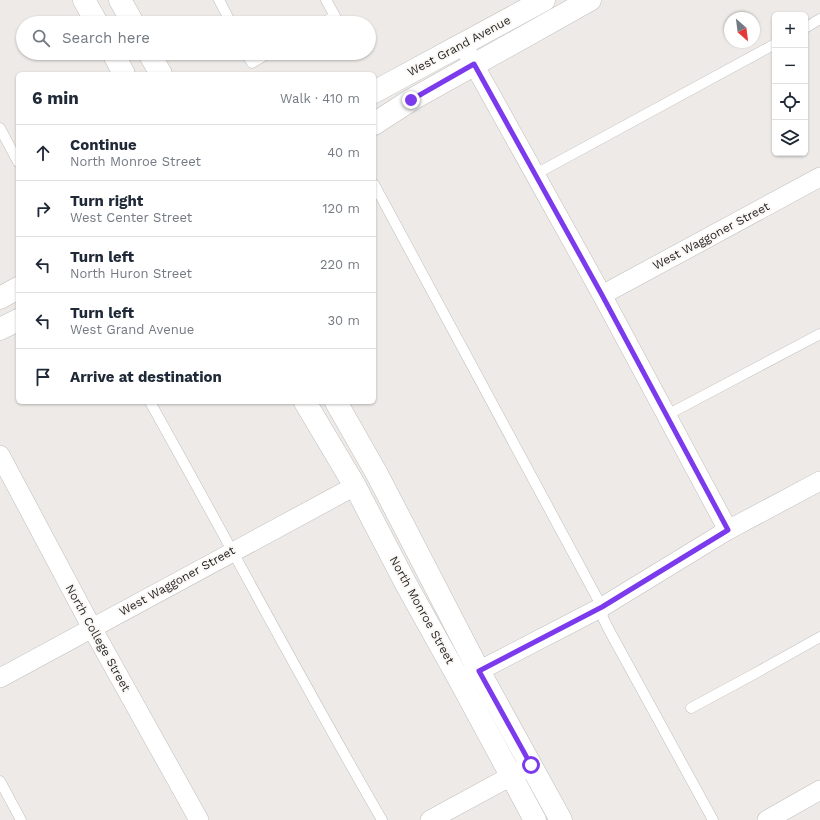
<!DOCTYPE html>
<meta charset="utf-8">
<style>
body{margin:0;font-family:"Work Sans",sans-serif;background:#f6f6f7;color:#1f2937}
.controls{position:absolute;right:12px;top:12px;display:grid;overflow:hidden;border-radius:6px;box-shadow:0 1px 3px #0004}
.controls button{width:36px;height:36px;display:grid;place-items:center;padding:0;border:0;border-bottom:1px solid #e0e1e3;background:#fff;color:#1f2937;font:20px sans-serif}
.compass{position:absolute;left:724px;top:12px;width:36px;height:36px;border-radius:50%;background:#fff;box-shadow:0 1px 3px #0004;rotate:152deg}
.stop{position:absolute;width:12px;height:12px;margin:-9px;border:3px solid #7c3aed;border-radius:50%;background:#fff}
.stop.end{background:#7c3aed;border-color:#fff;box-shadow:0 1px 4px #0008}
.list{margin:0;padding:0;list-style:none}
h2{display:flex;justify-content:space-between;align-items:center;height:52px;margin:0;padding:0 16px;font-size:17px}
h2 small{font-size:13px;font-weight:400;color:#747a83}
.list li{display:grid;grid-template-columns:26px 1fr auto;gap:12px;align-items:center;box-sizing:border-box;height:56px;padding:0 16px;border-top:1px solid #e0e1e3}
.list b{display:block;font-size:15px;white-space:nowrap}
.list p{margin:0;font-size:13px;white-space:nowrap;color:#747a83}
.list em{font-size:13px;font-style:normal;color:#747a83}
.icon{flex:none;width:22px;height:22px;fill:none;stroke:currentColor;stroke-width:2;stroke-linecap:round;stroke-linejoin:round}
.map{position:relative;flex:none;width:820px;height:820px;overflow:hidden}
.search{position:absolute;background:#fff;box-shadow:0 1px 3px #0004;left:16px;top:16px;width:360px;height:44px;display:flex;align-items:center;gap:10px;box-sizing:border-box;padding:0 14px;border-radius:22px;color:#747a83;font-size:15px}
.panel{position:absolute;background:#fff;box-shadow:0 1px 3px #0004;left:16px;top:72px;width:360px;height:332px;border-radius:6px}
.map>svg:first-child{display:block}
</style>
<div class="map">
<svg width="820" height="820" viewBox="0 0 820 820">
<rect width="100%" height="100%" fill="#edeae7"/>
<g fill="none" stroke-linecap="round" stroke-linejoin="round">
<defs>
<g id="lane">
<polyline points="219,0 231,23"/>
<polyline points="322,23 335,16 326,0"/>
<polyline points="805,28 820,19"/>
<polyline points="246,53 252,63 269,53"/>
<polyline points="0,128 18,162"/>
<polyline points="534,175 775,44"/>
<polyline points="374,184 602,607 603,618 609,630 713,820"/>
<path d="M 150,402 C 228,541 302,682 382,820"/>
<polyline points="667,415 820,334"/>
<polyline points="691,708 754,674 820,637"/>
<polyline points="0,781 21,820"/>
</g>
<g id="street">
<polyline points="462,43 602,295 728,530"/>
<polyline points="602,295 820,177"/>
<polyline points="0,455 92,628 199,820"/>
<polyline points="0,678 355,486"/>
<polyline points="465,678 602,607 728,530 820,481"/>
<polyline points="430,820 524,769"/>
<polyline points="767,820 820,790"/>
</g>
<g id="secondary">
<polyline points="84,0 97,23"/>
<polyline points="120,0 133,23"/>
<polyline points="113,53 124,74"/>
<polyline points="149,53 161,74"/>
<polyline points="374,92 544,0"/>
<polyline points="374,124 411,100 590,0"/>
<polyline points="0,298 18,288"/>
<polyline points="0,329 18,320"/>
<polyline points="305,402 355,486 406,584 460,681 535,820"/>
<polyline points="336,402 377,474 479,671 561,820"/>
</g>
</defs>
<use href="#lane" stroke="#c1bebc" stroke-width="11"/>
<use href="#street" stroke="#c1bebc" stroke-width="20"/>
<use href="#secondary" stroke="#c1bebc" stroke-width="23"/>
<use href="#lane" stroke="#fff" stroke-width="10"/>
<use href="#street" stroke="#fff" stroke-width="19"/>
<use href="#secondary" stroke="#fff" stroke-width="22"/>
</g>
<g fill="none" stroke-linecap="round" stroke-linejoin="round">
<polyline stroke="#7c3aed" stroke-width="5" points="411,100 474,64 602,295 728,530 602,607 479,671 531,765"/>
</g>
<g text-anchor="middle" stroke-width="3.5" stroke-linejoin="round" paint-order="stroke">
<g font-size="12" fill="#282726" stroke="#faf7f4">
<text transform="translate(459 46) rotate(-28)" y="4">West Grand Avenue</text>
<text transform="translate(711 236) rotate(-28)" y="4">West Waggoner Street</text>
<text transform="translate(177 581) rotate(-29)" y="4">West Waggoner Street</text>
<text transform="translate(422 610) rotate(61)" y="4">North Monroe Street</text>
<text transform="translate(98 638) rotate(61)" y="4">North College Street</text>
</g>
</g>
</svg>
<div class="controls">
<button>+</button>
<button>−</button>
<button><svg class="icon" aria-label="locate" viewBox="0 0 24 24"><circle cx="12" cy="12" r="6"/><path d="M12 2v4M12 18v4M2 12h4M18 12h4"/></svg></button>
<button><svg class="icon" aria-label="layers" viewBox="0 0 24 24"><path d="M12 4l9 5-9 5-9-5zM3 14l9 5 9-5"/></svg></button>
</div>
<svg class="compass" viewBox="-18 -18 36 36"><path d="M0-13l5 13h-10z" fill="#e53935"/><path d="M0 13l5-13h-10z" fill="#747a83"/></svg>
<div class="stop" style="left:531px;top:765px"></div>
<div class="stop end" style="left:411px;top:100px"></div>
<div class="search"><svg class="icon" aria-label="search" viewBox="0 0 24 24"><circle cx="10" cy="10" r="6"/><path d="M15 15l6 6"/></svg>Search here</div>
<section class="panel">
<h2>6 min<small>Walk · 410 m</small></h2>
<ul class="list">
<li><svg class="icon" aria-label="ahead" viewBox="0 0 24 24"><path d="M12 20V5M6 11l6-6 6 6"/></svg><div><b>Continue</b><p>North Monroe Street</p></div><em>40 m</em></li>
<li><svg class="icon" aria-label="right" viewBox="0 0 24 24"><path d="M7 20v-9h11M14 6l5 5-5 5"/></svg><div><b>Turn right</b><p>West Center Street</p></div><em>120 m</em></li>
<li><svg class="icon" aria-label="left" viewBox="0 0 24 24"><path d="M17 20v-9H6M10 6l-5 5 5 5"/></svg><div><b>Turn left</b><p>North Huron Street</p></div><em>220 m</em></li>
<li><svg class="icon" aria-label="left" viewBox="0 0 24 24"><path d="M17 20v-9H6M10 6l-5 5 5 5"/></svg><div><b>Turn left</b><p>West Grand Avenue</p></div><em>30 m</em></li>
<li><svg class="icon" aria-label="arrive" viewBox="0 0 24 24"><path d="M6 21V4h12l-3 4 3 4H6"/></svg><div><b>Arrive at destination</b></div></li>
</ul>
</section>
</div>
